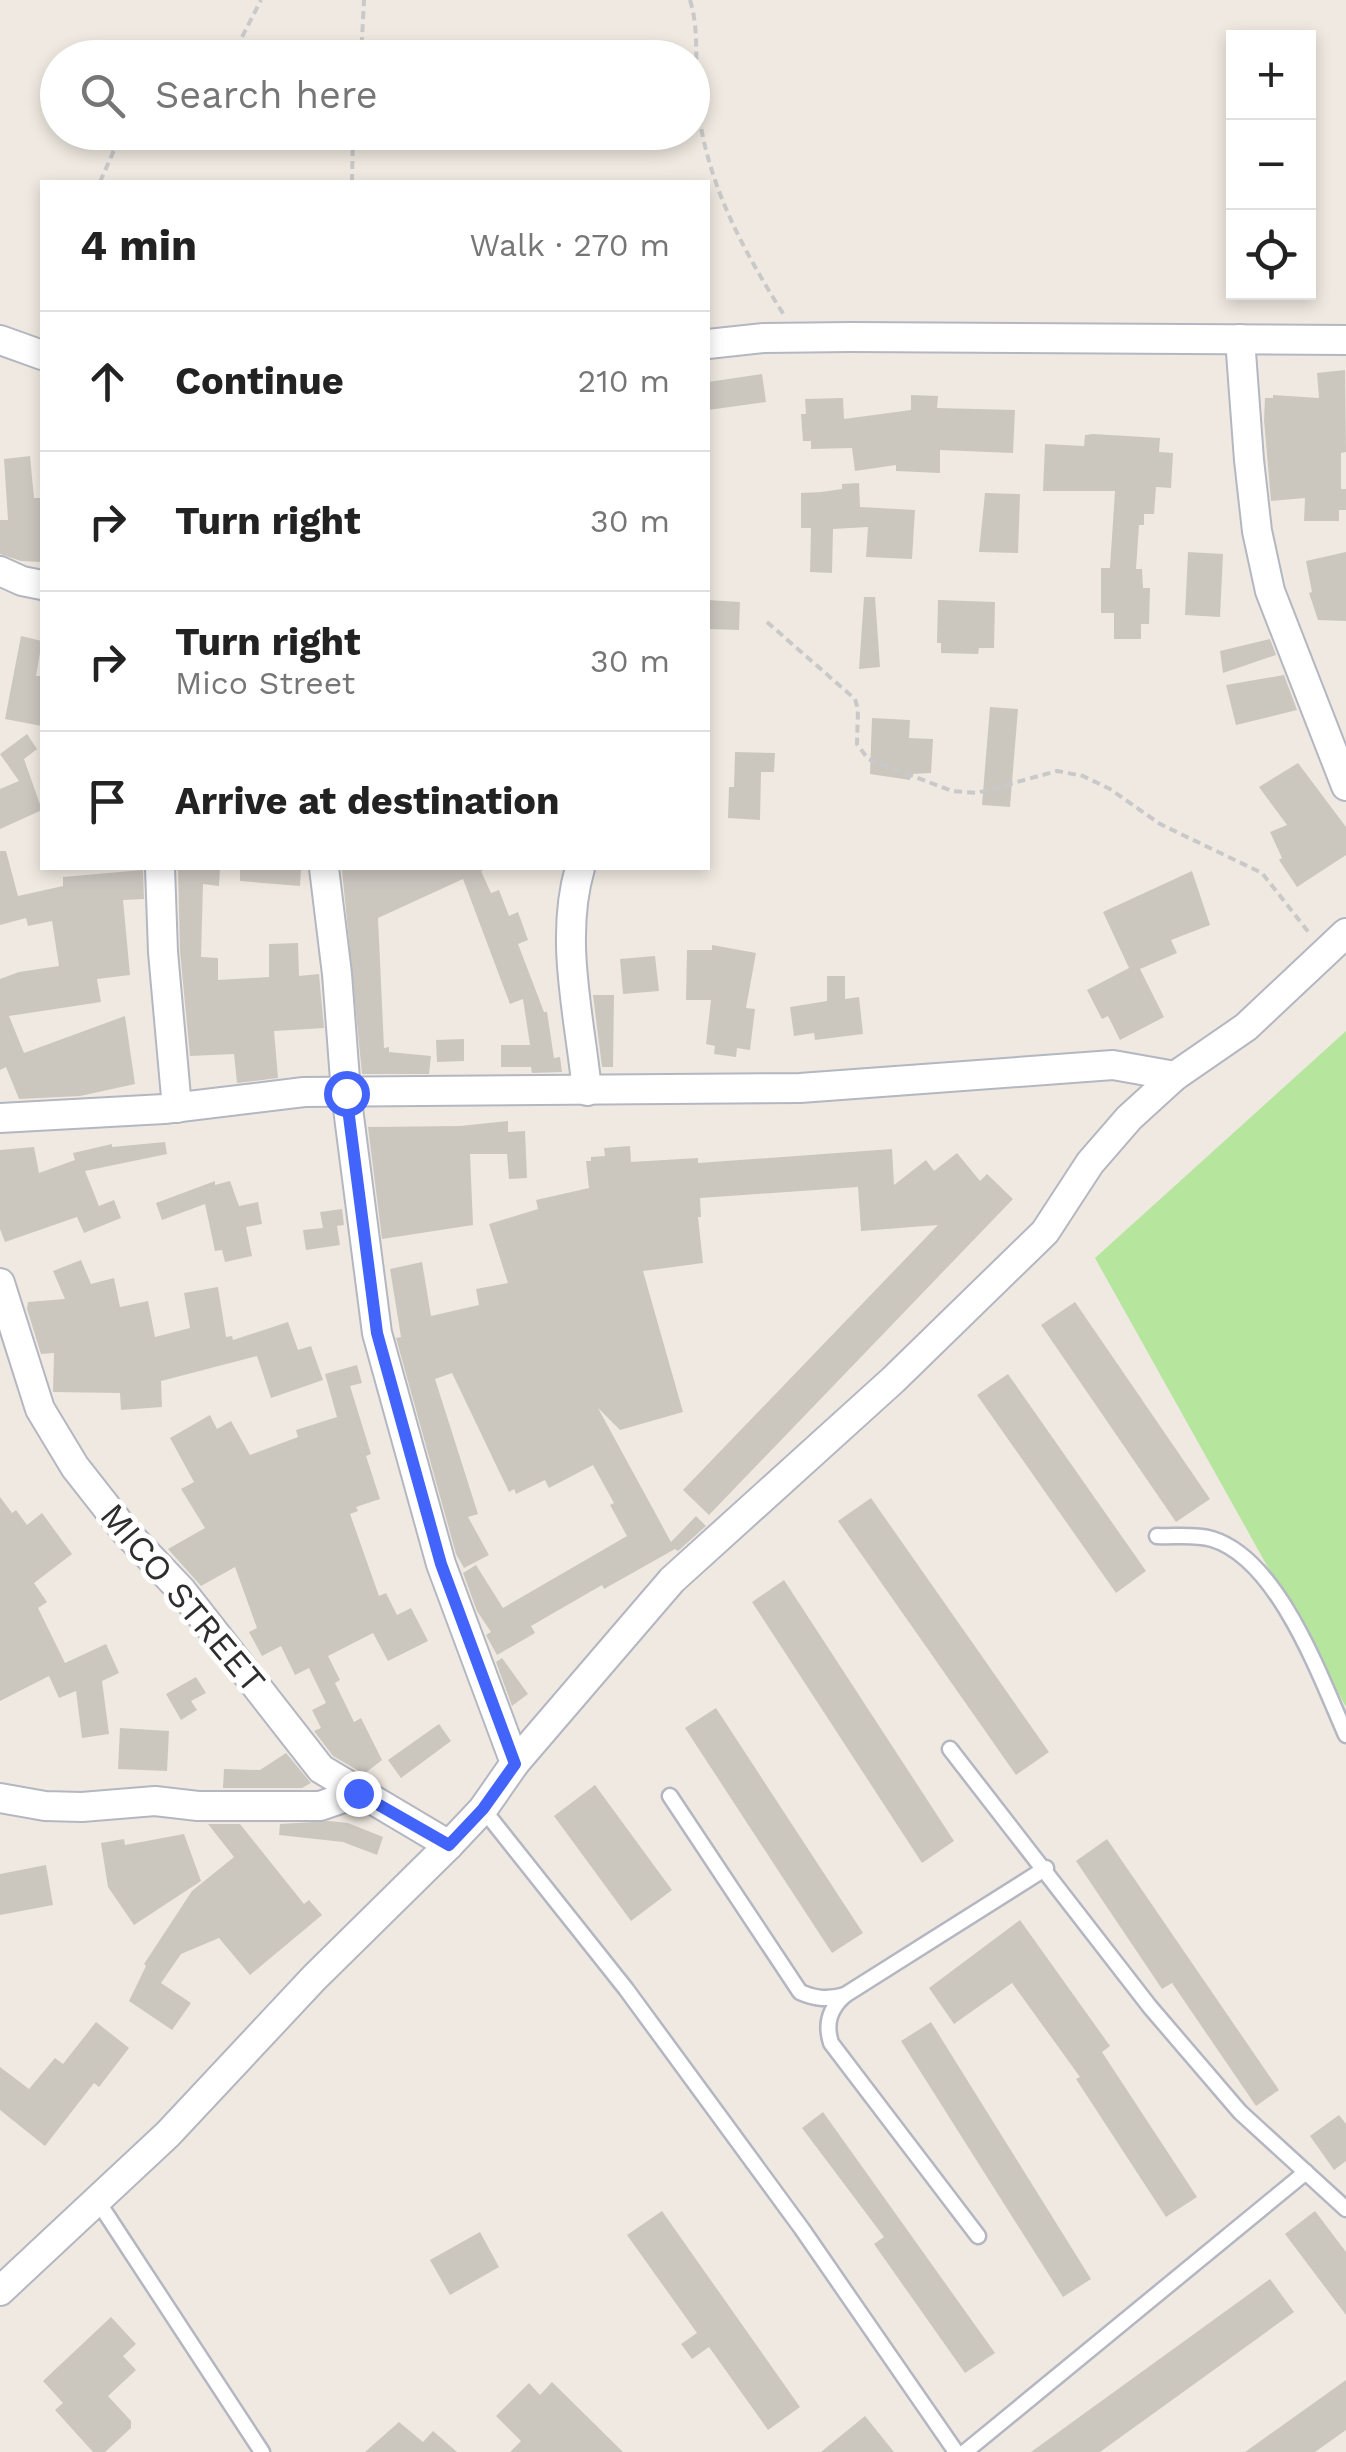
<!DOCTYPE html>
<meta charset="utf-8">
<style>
body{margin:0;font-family:"Work Sans",sans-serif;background:#f6f6f6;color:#222}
.controls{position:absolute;right:30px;top:30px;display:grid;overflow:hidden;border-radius:0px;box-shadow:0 5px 15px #0003}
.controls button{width:90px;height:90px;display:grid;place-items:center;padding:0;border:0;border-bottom:2px solid #e0e0e0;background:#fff;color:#222;font:50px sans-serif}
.stop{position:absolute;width:30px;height:30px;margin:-22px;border:8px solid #4264fb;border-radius:50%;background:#fff}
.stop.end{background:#4264fb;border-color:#fff;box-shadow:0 2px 10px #0008}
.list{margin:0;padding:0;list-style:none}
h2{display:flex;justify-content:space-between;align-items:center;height:130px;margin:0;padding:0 40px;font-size:42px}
h2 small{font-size:32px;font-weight:400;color:#767676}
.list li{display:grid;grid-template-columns:65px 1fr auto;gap:30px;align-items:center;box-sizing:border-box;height:140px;padding:0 40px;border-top:2px solid #e0e0e0}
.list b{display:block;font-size:38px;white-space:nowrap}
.list p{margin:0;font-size:32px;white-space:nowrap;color:#767676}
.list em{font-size:32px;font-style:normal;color:#767676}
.icon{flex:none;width:55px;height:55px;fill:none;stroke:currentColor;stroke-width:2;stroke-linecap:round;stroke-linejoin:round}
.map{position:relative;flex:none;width:1346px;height:2452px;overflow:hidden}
.search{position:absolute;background:#fff;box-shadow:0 5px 15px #0003;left:40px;top:40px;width:670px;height:110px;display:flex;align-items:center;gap:25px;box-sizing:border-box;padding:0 35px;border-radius:55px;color:#767676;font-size:38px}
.panel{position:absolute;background:#fff;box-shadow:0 5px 15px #0003;left:40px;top:180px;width:670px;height:690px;border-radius:0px}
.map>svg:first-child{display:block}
</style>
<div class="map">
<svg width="1346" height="2452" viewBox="0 0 1346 2452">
<rect width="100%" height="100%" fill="#efe9e1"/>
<polygon fill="#b6e59e" points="1346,1031 1346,1707 1095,1258"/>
<g fill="#cbc7bf">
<polygon points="1345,370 1346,452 1341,453 1341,489 1346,489 1346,510 1339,510 1339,521 1304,521 1305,498 1271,501 1264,420 1265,398 1273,398 1273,395 1319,398 1317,373"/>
<polygon points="762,374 766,402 708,410 708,382"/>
<polygon points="911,395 938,396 937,408 1015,410 1013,453 940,450 940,473 896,471 896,465 855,471 852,448 811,449 811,441 803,441 801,414 806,414 805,399 843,398 844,419 911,410"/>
<polygon points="1093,434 1160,438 1159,452 1173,453 1171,488 1156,487 1154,514 1144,514 1144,525 1139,525 1136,569 1142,569 1143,588 1150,588 1149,624 1141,624 1141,639 1114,639 1114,613 1101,613 1101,568 1110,568 1115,491 1043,491 1045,444 1084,446 1085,435"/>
<polygon points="30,456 34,498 42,498 42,562 21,561 0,554 0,520 8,520 4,459"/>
<polygon points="859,483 860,507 915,510 912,559 866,557 868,527 833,529 832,573 810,572 811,528 801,528 801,493 821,492 842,489 842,484"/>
<polygon points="985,493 1020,494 1018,553 979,552"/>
<polygon points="1188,552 1223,554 1220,617 1185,615"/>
<polygon points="1346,552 1346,621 1318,620 1309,593 1312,592 1306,561"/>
<polygon points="864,597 875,597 880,667 859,669"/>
<polygon points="708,600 740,602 739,630 708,629"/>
<polygon points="938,600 995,602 994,648 979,648 978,654 941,653 941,643 937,643"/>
<polygon points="21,636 42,641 36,676 42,676 42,726 5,719"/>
<polygon points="1270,639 1276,655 1223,673 1220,651"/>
<polygon points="1284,675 1297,710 1236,725 1226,685"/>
<polygon points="990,707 1018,709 1010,807 982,805"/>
<polygon points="872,718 910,720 909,738 933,739 931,773 911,774 910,780 870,774"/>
<polygon points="27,734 37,749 24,759 42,810 0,829 0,789 19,781 0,754"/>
<polygon points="735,752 775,753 774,772 761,772 760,820 728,818 729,787 734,787"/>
<polygon points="1298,763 1346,827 1346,855 1297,887 1279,860 1282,858 1270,832 1287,825 1259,787"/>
<polygon points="0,851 6,851 18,896 63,886 63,877 143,870 144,899 123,900 130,975 97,979 101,1002 9,1016 24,1053 125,1016 135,1084 80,1096 19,1099 6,1067 0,1070 0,979 19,972 59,966 52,921 28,926 26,918 0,925"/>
<polygon points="178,868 220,868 219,886 203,884 201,957 218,958 218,980 269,977 269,944 298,943 299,976 319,974 324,1028 274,1031 278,1078 237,1083 234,1054 190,1056 180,951"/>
<polygon points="240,868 301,868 300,886 240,881"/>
<polygon points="347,868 488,868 481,871 491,893 499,890 509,916 518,912 528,940 518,944 544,1012 547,1012 554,1058 560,1057 562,1072 532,1073 531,1067 501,1067 501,1045 530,1045 523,999 510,1004 463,879 378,918 384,1048 389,1047 389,1052 431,1056 429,1074 362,1074 342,870"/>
<polygon points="1192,871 1210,925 1171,940 1177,953 1140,969 1164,1017 1120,1040 1108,1016 1102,1019 1087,990 1129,968 1103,912"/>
<polygon points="712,945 756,953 746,1008 755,1009 750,1050 737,1048 736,1057 714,1054 715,1046 706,1044 711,1000 686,1000 687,950 712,950"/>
<polygon points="655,956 659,991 623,994 620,959"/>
<polygon points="827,976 845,976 845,999 859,997 863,1034 815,1040 814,1033 794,1036 790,1007 827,1001"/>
<polygon points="593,995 614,995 613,1067 602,1067"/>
<polygon points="464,1039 464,1061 437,1062 436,1040"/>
<polygon points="508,1121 508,1132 525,1131 527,1178 509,1179 507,1154 470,1154 473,1225 382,1239 368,1127 460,1126"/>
<polygon points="165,1142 167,1154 85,1171 99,1206 114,1200 121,1218 84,1233 77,1217 5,1242 0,1229 0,1150 34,1147 39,1173 75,1160 73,1153 112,1144 112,1147"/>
<polygon points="630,1146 631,1162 698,1158 698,1163 892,1149 894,1185 926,1160 934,1171 957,1153 980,1181 987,1174 1013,1199 709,1515 683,1490 938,1225 861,1231 858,1187 700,1198 701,1217 698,1217 703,1263 643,1271 683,1412 620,1430 598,1408 671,1542 696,1516 706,1526 678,1551 675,1549 604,1589 602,1585 531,1626 535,1633 497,1655 486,1635 491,1632 477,1611 463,1573 476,1565 503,1608 627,1536 610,1505 614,1503 593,1465 549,1488 545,1480 516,1494 514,1489 509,1492 452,1373 435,1379 478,1514 468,1517 489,1555 464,1568 456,1554 396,1338 401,1337 390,1269 422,1262 431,1316 479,1305 476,1289 508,1283 489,1224 538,1209 536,1200 589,1188 586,1161 591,1161 591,1157 605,1156 604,1148"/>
<polygon points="215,1181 215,1185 230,1181 239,1206 258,1202 262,1224 246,1227 252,1256 225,1262 222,1250 215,1251 205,1204 162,1220 156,1203"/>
<polygon points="342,1209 344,1225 337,1226 340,1245 306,1250 303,1230 323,1228 320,1212"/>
<polygon points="81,1260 91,1284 114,1278 120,1307 148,1301 155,1337 190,1328 184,1293 218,1287 226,1337 232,1336 233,1340 288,1322 298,1350 311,1346 323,1380 271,1398 257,1356 161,1381 162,1407 121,1410 120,1393 53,1392 54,1353 41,1354 27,1309 28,1302 65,1299 53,1271"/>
<polygon points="1075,1302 1210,1499 1176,1522 1041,1325"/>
<polygon points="357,1365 362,1383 350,1386 371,1454 366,1456 380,1499 356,1507 358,1511 350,1514 379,1596 386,1593 397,1615 411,1608 428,1641 388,1661 373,1633 328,1656 340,1680 335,1683 354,1722 361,1718 382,1760 364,1774 333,1756 314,1731 321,1728 312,1710 326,1703 309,1668 295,1675 281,1646 262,1656 249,1632 257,1628 235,1567 201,1586 168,1549 205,1528 181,1489 194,1482 170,1438 210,1415 217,1429 231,1421 250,1455 298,1437 296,1430 337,1417 325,1374"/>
<polygon points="1008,1374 1146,1571 1116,1593 977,1395"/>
<polygon points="0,1497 12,1513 16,1510 27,1525 42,1513 72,1554 34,1583 47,1602 38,1608 65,1663 106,1644 119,1673 102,1681 109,1734 82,1738 76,1691 59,1698 49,1676 0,1701"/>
<polygon points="871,1498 1049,1752 1016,1775 838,1521"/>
<polygon points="784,1580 954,1841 922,1863 752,1602"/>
<polygon points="502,1658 528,1694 512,1706 496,1662"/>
<polygon points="196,1677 206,1693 191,1701 197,1710 181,1720 166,1694"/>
<polygon points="716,1708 863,1933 832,1953 685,1728"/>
<polygon points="439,1724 451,1741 401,1778 388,1760"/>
<polygon points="120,1728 169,1731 167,1771 118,1769"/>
<polygon points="286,1753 311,1783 302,1788 223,1788 224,1769 260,1770"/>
<polygon points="595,1785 672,1890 631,1921 554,1816"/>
<polygon points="329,1821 348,1823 383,1837 377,1855 343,1842 279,1835 280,1824"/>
<polygon points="208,1824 240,1824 304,1904 309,1900 322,1915 250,1975 219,1938 181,1954 161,1983 191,2003 172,2030 129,2001 146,1966 144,1964 192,1891 234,1857"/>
<polygon points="184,1834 201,1881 134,1925 108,1887 101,1843 124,1839 125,1845"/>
<polygon points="1107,1839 1279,2090 1256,2106 1172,1983 1162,1989 1076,1861"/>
<polygon points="46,1865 53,1905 0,1915 0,1874"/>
<polygon points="1020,1920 1110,2046 1102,2052 1197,2197 1166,2217 1076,2079 1080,2077 1012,1983 954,2024 929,1988"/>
<polygon points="96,2022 129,2048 99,2087 94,2083 45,2146 0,2110 0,2067 29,2089 55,2058 63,2064"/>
<polygon points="931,2022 1091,2279 1063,2297 901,2041"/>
<polygon points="823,2112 995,2353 965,2373 874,2244 884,2237 802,2128"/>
<polygon points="1339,2115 1346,2124 1346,2161 1334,2170 1310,2136"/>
<polygon points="662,2211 800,2407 768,2430 709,2347 692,2359 681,2344 697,2333 627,2235"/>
<polygon points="1315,2211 1346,2252 1346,2315 1285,2234"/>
<polygon points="480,2232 499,2267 450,2295 430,2260"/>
<polygon points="1270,2279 1294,2312 1100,2452 1031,2452"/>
<polygon points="111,2317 136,2344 123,2356 136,2370 108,2396 131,2421 131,2428 105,2452 93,2452 55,2410 63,2403 43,2381"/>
<polygon points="1346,2380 1346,2430 1315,2452 1245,2452"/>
<polygon points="552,2382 623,2452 510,2452 521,2441 496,2416 529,2383 540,2395"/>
<polygon points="865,2416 894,2452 821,2452"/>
<polygon points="399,2422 423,2442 433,2431 457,2452 365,2452"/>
</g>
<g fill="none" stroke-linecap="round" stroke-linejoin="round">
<defs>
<g id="service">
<path d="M 1157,1536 C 1174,1537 1195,1534 1212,1539 C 1278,1559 1320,1676 1346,1735"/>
<polyline points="950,1749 1150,2007 1240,2112 1346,2209"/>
<path d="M 670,1796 L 800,1992 C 816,1999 828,2000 845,1995 L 1046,1868"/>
<polyline points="483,1809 626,1989 802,2229 956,2452"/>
<path d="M 845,1995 C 829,2009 825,2024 831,2043 L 978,2236"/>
<polyline points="97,2200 262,2452"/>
<polyline points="965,2452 1306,2172"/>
</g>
<g id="minor">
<polyline points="1240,339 1249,460 1257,531 1270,591 1346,786"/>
<polyline points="0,340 42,355"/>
<polyline points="708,344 764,338 851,337 1346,340"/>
<polyline points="0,571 22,581 42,585"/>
<polyline points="160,868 163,952 177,1108"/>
<polyline points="324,868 337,974 346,1093 377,1333 441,1564 515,1763"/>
<path d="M 580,868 C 559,940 580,1018 587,1091"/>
<polyline points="0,1118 164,1109 304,1092 800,1088 1113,1065 1175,1076"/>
<polyline points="0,1283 40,1409 75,1467 126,1532 182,1591 321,1769 449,1845"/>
<polyline points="0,1798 45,1806 82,1807 155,1801 198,1806 320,1806 358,1793"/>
<polyline points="0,2291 168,2134 314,1978 449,1845 483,1809 515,1763 672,1580 893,1380 1045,1232 1090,1163 1129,1118 1175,1076 1246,1027 1346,933"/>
</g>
</defs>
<use href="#service" stroke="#b4b7c1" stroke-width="19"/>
<use href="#minor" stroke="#b4b7c1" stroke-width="32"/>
<g stroke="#c9c9c9" stroke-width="4" stroke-dasharray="8 5" stroke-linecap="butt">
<path d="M 690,0 C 701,35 693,72 698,108 C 708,186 743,250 784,315"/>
<polyline points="227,58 241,39 261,0"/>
<polyline points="361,58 364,0"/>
<polyline points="100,182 115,148 129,132"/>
<polyline points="352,182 353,132"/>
<polyline points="767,622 855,699 858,709 857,744 868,759 952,791 977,793 1057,771 1083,776 1110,789 1160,824 1262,873 1310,934"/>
</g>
<use href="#service" stroke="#fff" stroke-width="14"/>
<use href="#minor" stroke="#fff" stroke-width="28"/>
</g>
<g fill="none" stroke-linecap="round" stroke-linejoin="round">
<polyline stroke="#4264fb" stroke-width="12" points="346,1093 377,1333 441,1564 515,1764 483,1809 449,1845 358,1793"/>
</g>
<g text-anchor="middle" stroke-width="10" stroke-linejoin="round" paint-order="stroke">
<g font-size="35" fill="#2e2e2e" stroke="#fff">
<text transform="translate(183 1598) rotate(50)" y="12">MICO STREET</text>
</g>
</g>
</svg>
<div class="controls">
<button>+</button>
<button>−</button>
<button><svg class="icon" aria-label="locate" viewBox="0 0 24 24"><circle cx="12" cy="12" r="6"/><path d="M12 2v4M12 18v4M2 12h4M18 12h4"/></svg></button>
</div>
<div class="stop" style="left:346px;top:1093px"></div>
<div class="stop end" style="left:358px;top:1793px"></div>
<div class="search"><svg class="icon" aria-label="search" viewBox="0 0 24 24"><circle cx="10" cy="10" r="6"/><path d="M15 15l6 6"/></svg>Search here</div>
<section class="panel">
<h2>4 min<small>Walk · 270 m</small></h2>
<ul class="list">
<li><svg class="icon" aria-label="ahead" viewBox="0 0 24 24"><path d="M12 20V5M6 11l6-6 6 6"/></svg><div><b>Continue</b></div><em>210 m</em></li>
<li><svg class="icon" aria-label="right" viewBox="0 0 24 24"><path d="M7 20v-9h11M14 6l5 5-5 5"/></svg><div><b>Turn right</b></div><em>30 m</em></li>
<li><svg class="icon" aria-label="right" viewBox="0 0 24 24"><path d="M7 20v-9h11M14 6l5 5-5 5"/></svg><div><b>Turn right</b><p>Mico Street</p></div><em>30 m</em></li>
<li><svg class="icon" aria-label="arrive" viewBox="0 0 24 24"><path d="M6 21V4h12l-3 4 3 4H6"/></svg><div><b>Arrive at destination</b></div></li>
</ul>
</section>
</div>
